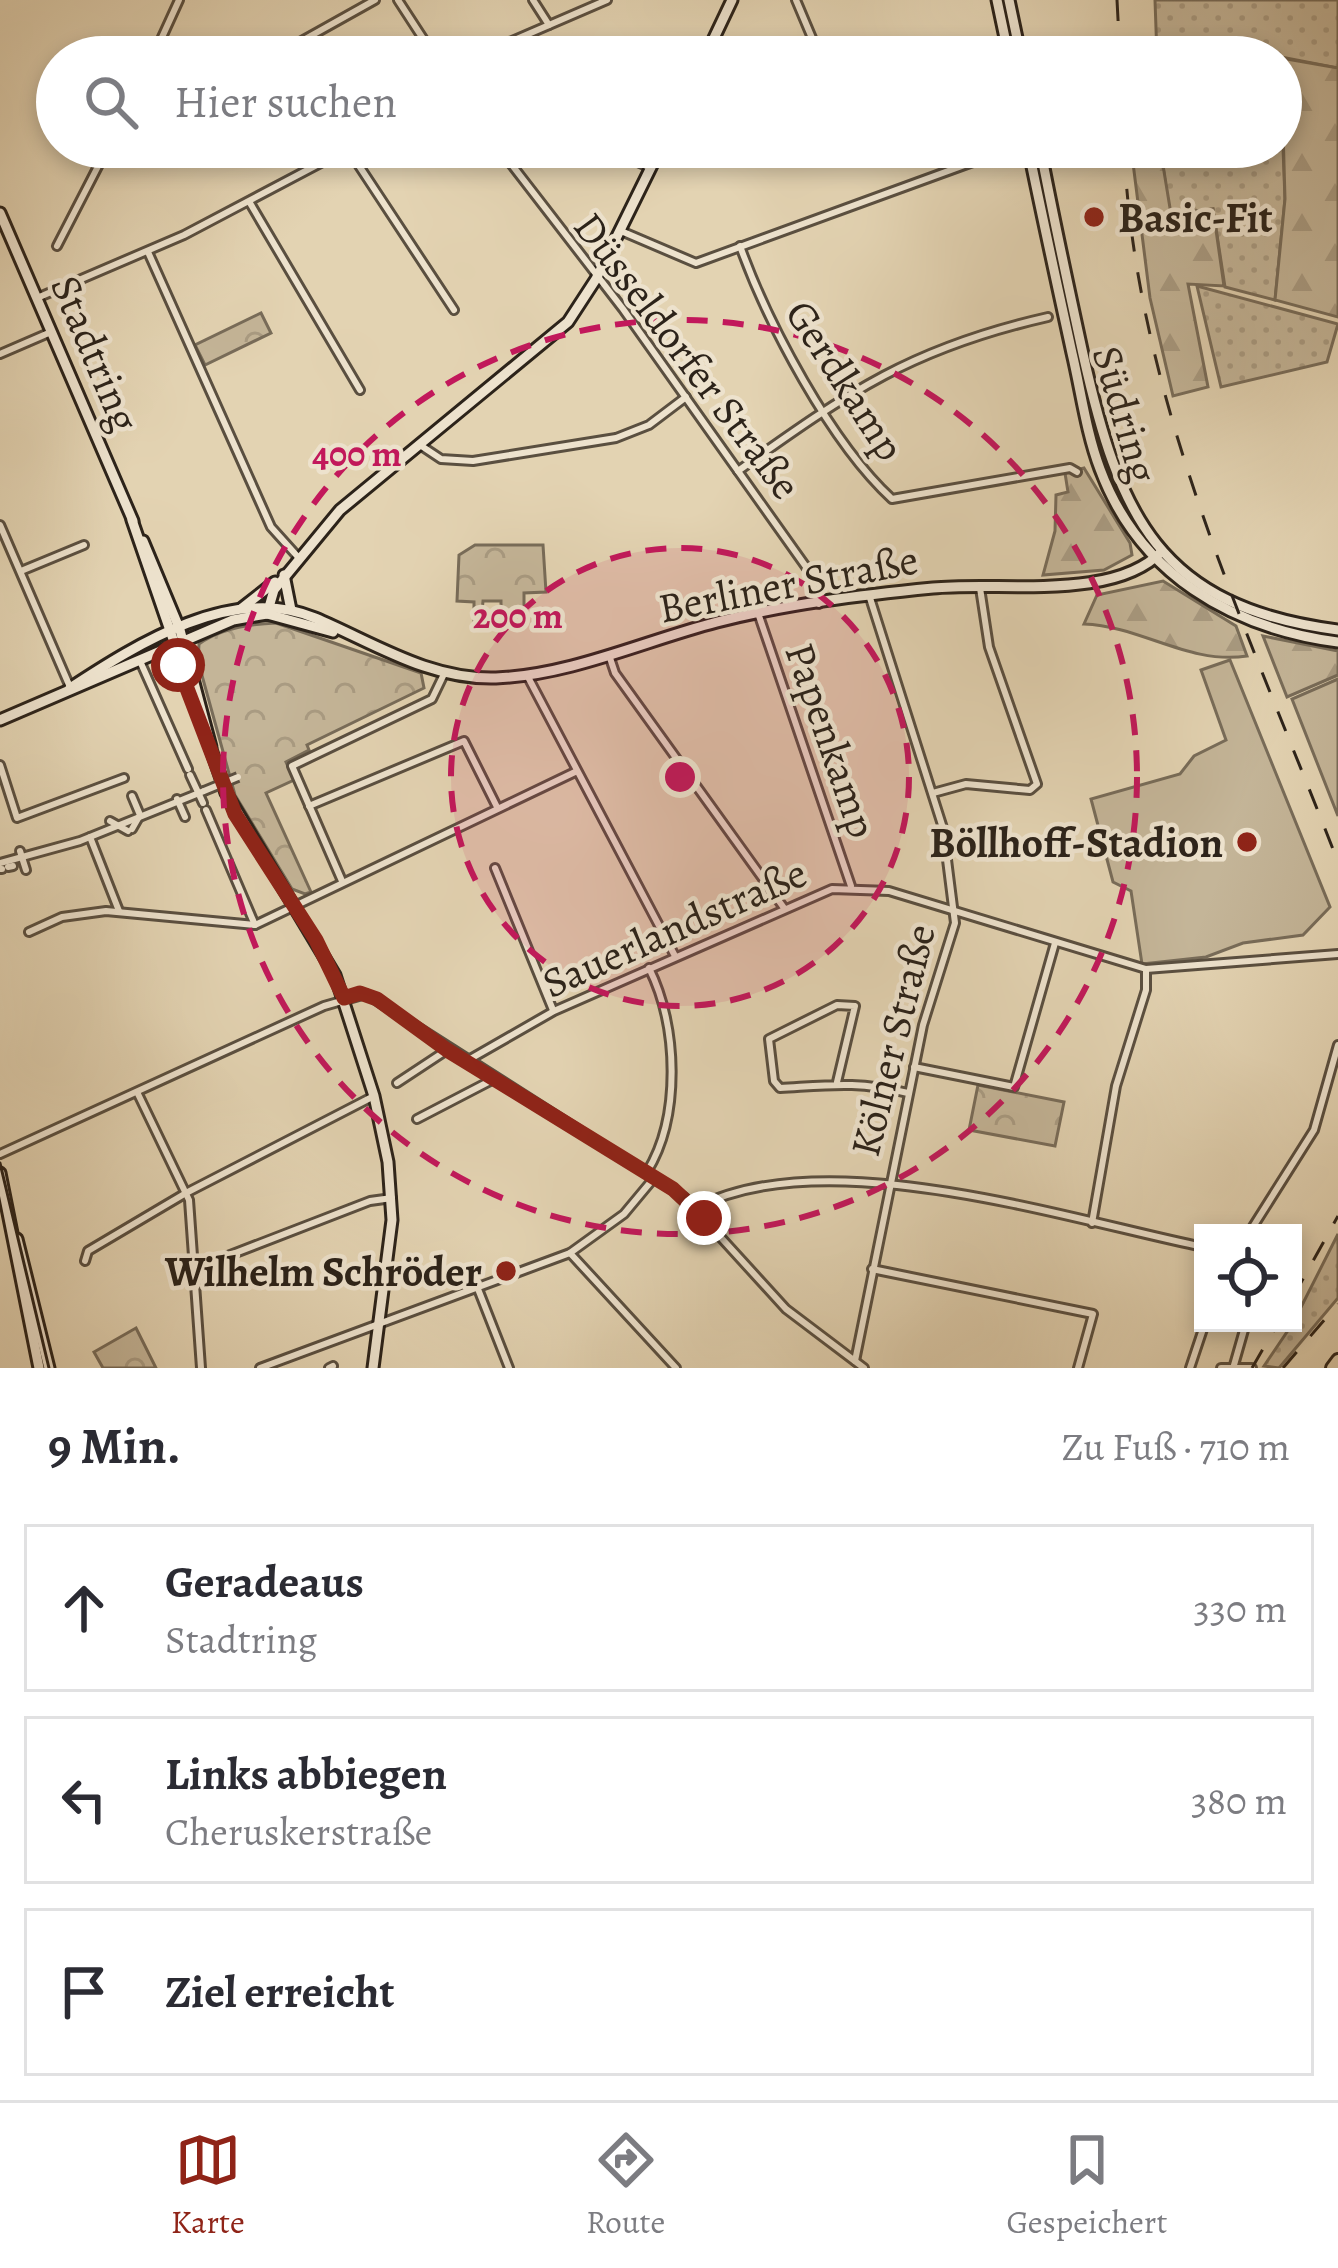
<!DOCTYPE html>
<html lang="de">
<meta charset="utf-8">
<style>
body{margin:0;font-family:Alegreya,serif;background:#f2f2f3;color:#2b2b33}
.controls{position:absolute;right:36px;bottom:36px;display:grid;overflow:hidden;border-radius:0px;box-shadow:0 6px 18px #0003}
.controls button{width:108px;height:108px;display:grid;place-items:center;padding:0;border:0;border-bottom:3px solid #e1e1e2;background:#fff;color:#2b2b33;font:60px sans-serif}
.stop{position:absolute;width:36px;height:36px;margin:-27px;border:9px solid #8f2418;border-radius:50%;background:#fff}
.stop.end{background:#8f2418;border-color:#fff;box-shadow:0 3px 12px #0008}
.list{margin:0;padding:0;list-style:none}
h2{display:flex;justify-content:space-between;align-items:center;height:156px;margin:0;padding:0 48px;font-size:51px}
h2 small{font-size:39px;font-weight:400;color:#7c7c81}
.list li{display:grid;grid-template-columns:78px 1fr auto;gap:36px;align-items:center;box-sizing:border-box;height:168px;margin:0 24px 24px;padding:0 24px;border:3px solid #e1e1e2;border-radius:0px}
.list b{display:block;font-size:45px;white-space:nowrap}
.list p{margin:0;font-size:39px;white-space:nowrap;color:#7c7c81}
.list em{font-size:39px;font-style:normal;color:#7c7c81}
.icon{flex:none;width:66px;height:66px;fill:none;stroke:currentColor;stroke-width:2;stroke-linecap:round;stroke-linejoin:round}
.map{position:relative;flex:none;width:1338px;height:1368px;overflow:hidden}
.search{position:absolute;background:#fff;box-shadow:0 6px 18px #0003;left:36px;right:36px;top:36px;height:132px;display:flex;align-items:center;gap:30px;box-sizing:border-box;padding:0 42px;border-radius:66px;color:#7c7c81;font-size:45px}
.sheet{height:732px;background:#fff}
nav{display:flex;justify-content:space-around;align-items:center;box-sizing:border-box;height:168px;border-top:3px solid #e1e1e2;background:#fff;font-size:33px;color:#7c7c81}
nav a{display:grid;justify-items:center;gap:6px}
nav .on{color:#8f2418}
.map>svg:first-child{display:block}
</style>
<div class="map">
<svg width="1338" height="1368" viewBox="0 0 1338 1368">
<defs>
<pattern id="grass-dots" width="8" height="8" patternUnits="userSpaceOnUse" patternTransform="scale(3)"><rect width="8" height="8" fill="#c4b598"/><path d="M2 2h.1M6 6h.1" fill="none" stroke="#a99b82" stroke-width="1.8" stroke-linecap="round"/></pattern>
<pattern id="forest-firs" width="22" height="20" patternUnits="userSpaceOnUse" patternTransform="scale(3)"><rect width="22" height="20" fill="#c4b598"/><path d="M5 1l3.5 6h-7zM16 11l3.5 6h-7z" fill="#a99b82"/></pattern>
<pattern id="park-crowns" width="20" height="18" patternUnits="userSpaceOnUse" patternTransform="scale(3)"><rect width="20" height="18" fill="#c4b598"/><path d="M2 6a3 3 0 1 1 6 0M12 15a3 3 0 1 1 6 0" fill="none" stroke="#a99b82"/></pattern>
</defs>
<rect width="100%" height="100%" fill="#e3d3b2"/>
<filter id="stains"><feTurbulence type="fractalNoise" baseFrequency=".00167" numOctaves="4"/><feColorMatrix values="0 0 0 0 .2 0 0 0 0 .09 0 0 0 0 .02 0 0 0 .5 -.17"/></filter>
<radialGradient id="worn" r=".72"><stop offset=".6" stop-color="#630" stop-opacity="0"/><stop offset="1" stop-color="#630" stop-opacity=".3"/></radialGradient>
<g fill="url(#grass-dots)" stroke="#786c59" stroke-width="3">
<polygon points="1155,0 1338,0 1338,68 1281,57 1157,57"/>
<polygon points="1281,97 1285,199 1275,300 1225,287 1213,209 1170,214 1160,147 1281,147"/>
<polygon points="1197,286 1338,324 1327,362 1221,387"/>
<polygon points="1338,1234 1338,1298 1279,1368 1264,1366 1293,1323"/>
</g>
<g fill="url(#forest-firs)" stroke="#786c59" stroke-width="3">
<polygon points="1281,58 1338,68 1338,317 1275,300 1285,199"/>
<polygon points="1131,147 1160,147 1171,214 1213,209 1224,286 1188,284 1208,387 1173,396 1150,298"/>
<polygon points="1084,468 1130,543 1132,555 1104,570 1043,575 1055,531 1056,495 1068,492 1065,473"/>
<path d="M 1163,581 L 1236,626 L 1247,656 C 1189,665 1141,626 1084,624 L 1097,595 Z"/>
<polygon points="1263,636 1338,651 1338,675 1287,697"/>
</g>
<g fill="url(#park-crowns)" stroke="#786c59" stroke-width="3">
<polygon points="261,313 271,333 205,365 195,345"/>
<polygon points="475,545 543,545 546,592 524,593 524,615 501,615 501,601 483,601 481,622 474,622 474,602 457,601 459,555"/>
<path d="M 276,623 L 421,673 L 424,688 L 307,745 L 309,750 L 286,762 L 294,780 L 266,793 L 311,892 L 305,894 L 292,889 L 235,795 L 198,661 L 199,644 C 221,628 249,624 276,623 Z"/>
<polygon points="978,1085 1064,1102 1055,1146 969,1130"/>
<polygon points="136,1328 156,1368 103,1368 94,1352"/>
</g>
<g fill="#c4b598" stroke="#786c59" stroke-width="3">
<polygon points="1230,660 1330,907 1303,935 1243,943 1206,957 1142,964 1131,891 1113,882 1091,799 1180,774 1194,756 1226,740 1201,670"/>
<polygon points="1338,679 1338,816 1292,699"/>
</g>
<g fill="none" stroke-linecap="round" stroke-linejoin="round">
<defs>
<g id="street">
<polyline points="398,0 435,57"/>
<polyline points="533,0 549,25"/>
<polyline points="796,0 820,57"/>
<polyline points="153,57 179,0"/>
<polyline points="273,57 375,0"/>
<polyline points="475,57 607,0"/>
<polyline points="498,147 623,309 809,571 819,604"/>
<polyline points="605,147 651,168"/>
<polyline points="348,149 454,310"/>
<polyline points="250,203 360,390"/>
<polyline points="621,231 696,263 1003,151"/>
<polyline points="57,246 108,147"/>
<path d="M 740,246 C 768,324 831,443 892,499 L 1070,468 L 1077,472"/>
<polyline points="148,252 271,527 298,557"/>
<polyline points="37,298 184,235 351,147"/>
<polyline points="0,354 51,332"/>
<polyline points="420,445 441,459 473,461 616,438 649,425 686,397"/>
<path d="M 738,471 C 850,391 912,348 1048,317"/>
<polyline points="0,525 70,687"/>
<polyline points="21,571 84,545"/>
<polyline points="758,613 851,886"/>
<polyline points="609,655 615,673 784,908"/>
<polyline points="140,661 188,769"/>
<polyline points="528,677 675,956"/>
<polyline points="0,765 17,818 124,778"/>
<polyline points="190,775 203,803"/>
<polyline points="933,793 966,784 1030,790 1037,784 989,647 980,588"/>
<polyline points="132,796 140,815 132,829"/>
<polyline points="177,799 185,817"/>
<polyline points="309,806 464,741 497,807"/>
<polyline points="206,810 255,925"/>
<polyline points="110,821 128,831"/>
<polyline points="90,837 119,911"/>
<polyline points="20,851 26,870"/>
<polyline points="0,863 80,841 204,791"/>
<polyline points="8,867 13,866"/>
<polyline points="495,868 553,1010"/>
<polyline points="0,869 2,869"/>
<polyline points="342,881 292,766 432,699 445,672"/>
<polyline points="29,932 62,917 106,911 255,925 575,772"/>
<polyline points="465,1062 554,1011 832,889 889,891 1146,969 1338,954"/>
<polyline points="914,1067 1014,1087 1055,943"/>
<path d="M 837,1082 L 855,1006 L 837,1005 L 769,1039 L 774,1081 L 780,1088 C 832,1085 856,1081 908,1093"/>
<polyline points="397,1083 447,1050"/>
<polyline points="138,1094 189,1200 201,1368"/>
<polyline points="417,1119 494,1079"/>
<polyline points="0,1154 324,1006 366,994 684,1197 786,1309 864,1368"/>
<path d="M 647,1172 C 681,1117 678,1026 649,968"/>
<path d="M 696,1208 C 823,1140 1067,1219 1203,1247"/>
<polyline points="1092,1223 1116,1086 1146,990 1146,969"/>
<polyline points="1249,1233 1314,1130 1338,1045"/>
<polyline points="570,1253 676,1368"/>
<polyline points="85,1261 88,1251 186,1193 374,1096"/>
<polyline points="194,1269 370,1201 392,1198"/>
<polyline points="872,1269 1093,1314 1078,1368"/>
<polyline points="478,1289 509,1368"/>
<polyline points="855,1361 923,1025 955,923 943,828 870,598"/>
<polyline points="1234,1365 1246,1323"/>
<polyline points="260,1368 570,1253 624,1214 654,1178"/>
<polyline points="329,1368 333,1366"/>
<polyline points="1190,1368 1205,1323"/>
<polyline points="1221,1368 1252,1368"/>
</g>
<g id="secondary">
<polyline points="997,0 1009,57"/>
<polyline points="1009,0 1021,57"/>
<polyline points="705,57 732,0"/>
<path d="M 1028,147 C 1042,216 1057,284 1072,353 C 1081,391 1086,432 1100,469 C 1139,574 1231,628 1338,642"/>
<path d="M 1040,147 C 1053,216 1068,285 1083,354 C 1119,515 1158,607 1338,630"/>
<polyline points="0,213 133,521"/>
<polyline points="132,520 226,793 335,975 374,1096 388,1162 392,1220 373,1368"/>
<polyline points="143,541 180,630 211,747"/>
<polyline points="284,575 291,610"/>
<polyline points="242,608 275,582"/>
<polyline points="267,614 274,590 340,510 568,322 596,279 661,147"/>
<path d="M 70,688 C 137,644 234,583 315,618 C 374,643 429,680 496,678 C 571,675 644,641 717,622 C 786,604 862,595 933,588 C 1000,581 1114,602 1162,551"/>
<polyline points="0,720 233,620 267,614 333,632"/>
<polyline points="0,1173 39,1368"/>
<polyline points="17,1239 49,1368"/>
</g>
<polyline id="highway" points="1332,1368 1338,1360"/>
</defs>
<use href="#street" stroke="#5a4f40" stroke-width="12"/>
<use href="#secondary" stroke="#2c231a" stroke-width="15"/>
<use href="#highway" stroke="#2c231a" stroke-width="16"/>
<use href="#street" stroke="#ede2cd" stroke-width="6"/>
<use href="#secondary" stroke="#ede2cd" stroke-width="9"/>
<use href="#highway" stroke="#e3d3b2" stroke-width="10"/>
<polyline stroke="#2c231a" stroke-width="3" points="0,1163 49,1368"/>
<g stroke="#2c231a" stroke-width="3" stroke-dasharray="21 21" stroke-linecap="butt">
<polyline points="1117,0 1120,57"/>
<path d="M 1124,147 C 1135,398 1249,632 1338,862"/>
<polyline points="1293,1297 1338,1216"/>
<polyline points="1252,1368 1278,1323"/>
<polyline points="1283,1368 1338,1304"/>
</g>
<defs>
<polyline id="street-bridge" points="204,791 238,777"/>
</defs>
<use href="#street-bridge" stroke="#5a4f40" stroke-width="12" stroke-linecap="butt"/>
<use href="#street-bridge" stroke="#ede2cd" stroke-width="6"/>
</g>
<g fill="none" stroke-linecap="round" stroke-linejoin="round">
<polyline stroke="#8f2418" stroke-width="15" points="178,665 235,814 316,940 344,998 360,993 377,999 447,1050 673,1189 704,1218"/>
</g>
<circle cx="680" cy="777" r="229" fill="#c2185b" fill-opacity=".12"/>
<g fill="none" stroke="#c2185b" stroke-width="6" stroke-dasharray="21 15">
<circle cx="680" cy="777" r="229"/>
<circle cx="680" cy="777" r="457"/>
</g>
<g fill="#8f2418" stroke="#ede2cd" stroke-width="4.5">
<circle cx="1094" cy="217" r="12"/>
<circle cx="1247" cy="842" r="12"/>
<circle cx="506" cy="1271" r="12"/>
</g>
<g text-anchor="middle" stroke-width="9" stroke-linejoin="round" paint-order="stroke">
<g font-size="42" font-weight="bold" fill="#2c231a" stroke="#ede2cd" text-anchor="end">
<text x="1118" y="232" text-anchor="start">Basic-Fit</text>
<text x="1223" y="857">Böllhoff-Stadion</text>
<text x="482" y="1286">Wilhelm Schröder</text>
</g>
<g font-size="42" fill="#2c231a" stroke="#ede2cd">
<text transform="translate(96 353) rotate(67)" y="15">Stadtring</text>
<text transform="translate(688 355) rotate(53)" y="15">Düsseldorfer Straße</text>
<text transform="translate(846 380) rotate(57)" y="15">Gerdkamp</text>
<text transform="translate(1126 414) rotate(74)" y="15">Südring</text>
<text transform="translate(788 583) rotate(-11)" y="15">Berliner Straße</text>
<text transform="translate(832 740) rotate(71)" y="15">Papenkamp</text>
<text transform="translate(674 927) rotate(-24)" y="15">Sauerlandstraße</text>
<text transform="translate(892 1040) rotate(-76)" y="15">Kölner Straße</text>
</g>
</g>
<circle cx="680" cy="777" r="18" fill="#c2185b" stroke="#ede2cd" stroke-width="6"/>
<g font-size="36" text-anchor="middle" font-weight="bold" fill="#c2185b" stroke="#ede2cd" stroke-width="9" stroke-linejoin="round" paint-order="stroke">
<text x="357" y="466">400 m</text>
<text x="518" y="628">200 m</text>
</g>
<rect width="100%" height="100%" filter="url(#stains)"/>
<rect width="100%" height="100%" fill="url(#worn)"/>
</svg>
<div class="controls">
<button><svg class="icon" aria-label="locate" viewBox="0 0 24 24"><circle cx="12" cy="12" r="6"/><path d="M12 2v4M12 18v4M2 12h4M18 12h4"/></svg></button>
</div>
<div class="stop" style="left:178px;top:665px"></div>
<div class="stop end" style="left:704px;top:1218px"></div>
<div class="search"><svg class="icon" aria-label="search" viewBox="0 0 24 24"><circle cx="10" cy="10" r="6"/><path d="M15 15l6 6"/></svg>Hier suchen</div>
</div>
<section class="sheet">
<h2>9 Min.<small>Zu Fuß · 710 m</small></h2>
<ul class="list">
<li><svg class="icon" aria-label="ahead" viewBox="0 0 24 24"><path d="M12 20V5M6 11l6-6 6 6"/></svg><div><b>Geradeaus</b><p>Stadtring</p></div><em>330 m</em></li>
<li><svg class="icon" aria-label="left" viewBox="0 0 24 24"><path d="M17 20v-9H6M10 6l-5 5 5 5"/></svg><div><b>Links abbiegen</b><p>Cheruskerstraße</p></div><em>380 m</em></li>
<li><svg class="icon" aria-label="arrive" viewBox="0 0 24 24"><path d="M6 21V4h12l-3 4 3 4H6"/></svg><div><b>Ziel erreicht</b></div></li>
</ul>
</section>
<nav>
<a class="on"><svg class="icon" aria-label="map" viewBox="0 0 24 24"><path d="M3 6l6-2 6 2 6-2v14l-6 2-6-2-6 2zM9 4v14M15 6v14"/></svg>Karte</a>
<a><svg class="icon" aria-label="directions" viewBox="0 0 24 24"><path d="M12 3l9 9-9 9-9-9zM9 14v-3h6M13 9l2 2-2 2"/></svg>Route</a>
<a><svg class="icon" aria-label="saved" viewBox="0 0 24 24"><path d="M7 4h10v16l-5-4-5 4z"/></svg>Gespeichert</a>
</nav>
